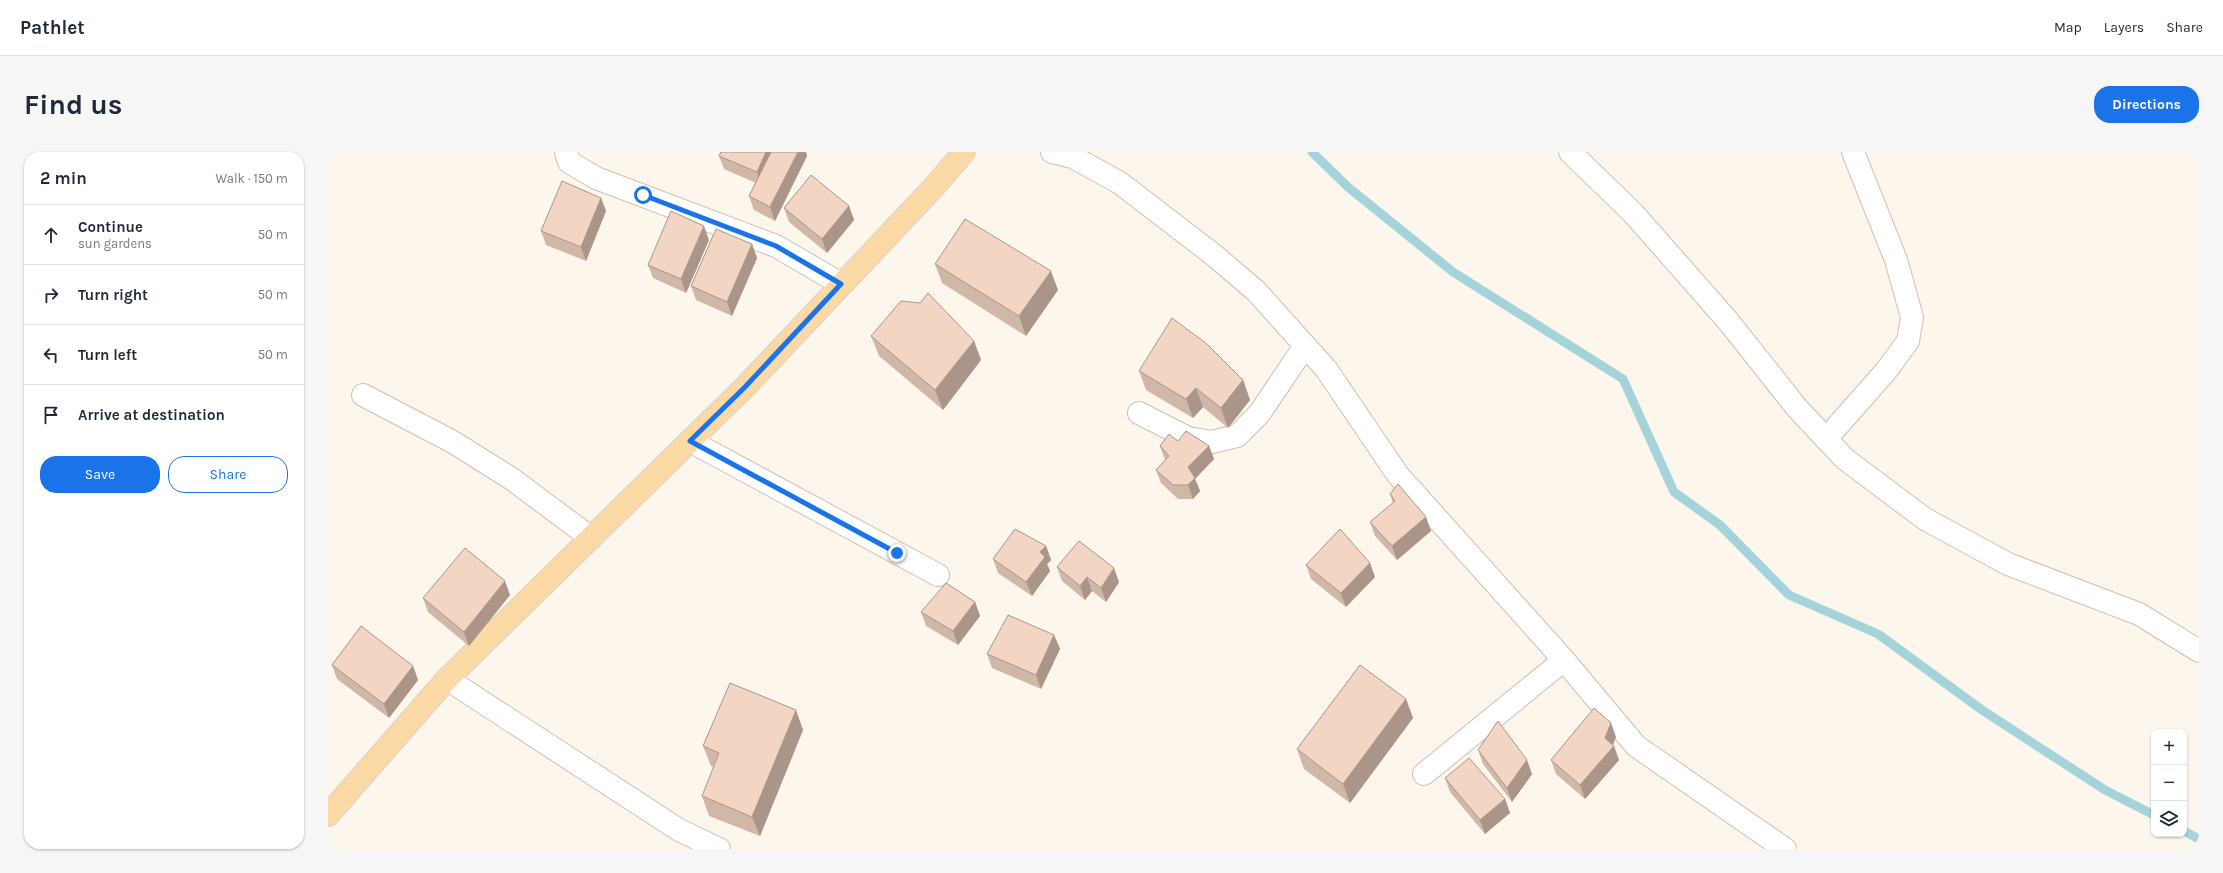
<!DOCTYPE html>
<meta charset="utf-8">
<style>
body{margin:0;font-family:Karla,sans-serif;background:#f6f6f7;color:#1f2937}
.controls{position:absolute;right:12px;bottom:12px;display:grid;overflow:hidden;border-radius:8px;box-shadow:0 1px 3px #0004}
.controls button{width:36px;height:36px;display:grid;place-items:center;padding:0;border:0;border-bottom:1px solid #e0e1e3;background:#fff;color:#1f2937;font:20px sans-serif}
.stop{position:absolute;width:12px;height:12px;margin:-9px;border:3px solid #1a73e8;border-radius:50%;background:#fff}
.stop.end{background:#1a73e8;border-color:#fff;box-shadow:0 1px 4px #0008}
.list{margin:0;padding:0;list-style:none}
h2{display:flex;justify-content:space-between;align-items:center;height:52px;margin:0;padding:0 16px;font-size:17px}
h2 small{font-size:13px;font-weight:400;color:#747a83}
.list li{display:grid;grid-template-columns:26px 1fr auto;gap:12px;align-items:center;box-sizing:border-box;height:60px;padding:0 16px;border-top:1px solid #e0e1e3}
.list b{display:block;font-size:15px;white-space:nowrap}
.list p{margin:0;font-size:13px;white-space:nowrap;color:#747a83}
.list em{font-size:13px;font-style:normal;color:#747a83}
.actions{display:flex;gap:8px;padding:12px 16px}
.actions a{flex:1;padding:9px 0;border:1px solid #1a73e8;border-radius:16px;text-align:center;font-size:14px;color:#1a73e8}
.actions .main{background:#1a73e8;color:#fff}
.icon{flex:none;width:22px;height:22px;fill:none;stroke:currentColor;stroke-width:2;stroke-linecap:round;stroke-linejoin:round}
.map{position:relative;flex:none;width:1871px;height:697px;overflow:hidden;border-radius:16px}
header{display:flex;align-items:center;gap:24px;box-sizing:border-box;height:56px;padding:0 20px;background:#fff;border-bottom:1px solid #e0e1e3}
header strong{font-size:19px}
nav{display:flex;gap:22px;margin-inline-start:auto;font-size:14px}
.intro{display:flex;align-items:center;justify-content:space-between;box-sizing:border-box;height:96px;padding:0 24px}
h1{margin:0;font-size:28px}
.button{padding:10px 18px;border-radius:16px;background:#1a73e8;color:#fff;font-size:14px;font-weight:700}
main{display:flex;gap:24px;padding:0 24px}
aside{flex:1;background:#fff;border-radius:16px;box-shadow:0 1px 3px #0004}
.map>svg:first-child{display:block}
</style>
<header>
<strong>Pathlet</strong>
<nav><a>Map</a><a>Layers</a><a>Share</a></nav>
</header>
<div class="intro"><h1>Find us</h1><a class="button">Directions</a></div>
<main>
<aside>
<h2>2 min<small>Walk · 150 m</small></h2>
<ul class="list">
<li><svg class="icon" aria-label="ahead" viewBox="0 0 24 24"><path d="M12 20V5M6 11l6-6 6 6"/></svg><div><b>Continue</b><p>sun gardens</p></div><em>50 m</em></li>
<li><svg class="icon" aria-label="right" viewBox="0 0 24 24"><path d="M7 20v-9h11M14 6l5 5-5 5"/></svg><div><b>Turn right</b></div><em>50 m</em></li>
<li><svg class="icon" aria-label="left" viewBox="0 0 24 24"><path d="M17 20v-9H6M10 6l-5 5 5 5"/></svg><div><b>Turn left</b></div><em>50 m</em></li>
<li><svg class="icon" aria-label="arrive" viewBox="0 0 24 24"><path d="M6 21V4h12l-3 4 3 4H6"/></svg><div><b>Arrive at destination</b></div></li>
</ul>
<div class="actions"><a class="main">Save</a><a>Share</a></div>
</aside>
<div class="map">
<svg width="1871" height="697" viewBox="0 0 1871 697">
<rect width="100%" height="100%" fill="#fdf6ec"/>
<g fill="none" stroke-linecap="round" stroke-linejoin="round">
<g stroke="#a5d3da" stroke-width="9">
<polyline points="984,0 1020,35 1125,120 1295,227 1346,340 1392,373 1461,443 1550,482 1654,558 1777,638 1826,663"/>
<polyline points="1856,679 1871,687"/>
</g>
<defs>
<g id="minor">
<polyline points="238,0 241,10 268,26 448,94 513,132"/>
<polyline points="724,0 745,5 792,31 887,104 928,139 998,217 1070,323 1236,508 1308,594 1457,697"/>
<polyline points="1242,0 1305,61 1400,169 1469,256 1517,307 1597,367 1680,412 1811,462 1871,499"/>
<polyline points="35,243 125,290 184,327 263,386"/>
<polyline points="811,261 860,286 884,290 909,284 931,262 977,194"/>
<polyline points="1498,287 1558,219 1580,189 1584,165 1568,108 1525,0"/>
<polyline points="362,289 610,423"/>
<polyline points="119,527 351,678 391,697"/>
<polyline points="1096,622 1236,508"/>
</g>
<polyline id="major" points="0,663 119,527 417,235 606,35 636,0"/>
</defs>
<use href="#minor" stroke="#d1beb0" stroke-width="24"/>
<use href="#major" stroke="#dad1cd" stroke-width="24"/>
<use href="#minor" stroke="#fff" stroke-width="22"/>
<use href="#major" stroke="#fbd9a5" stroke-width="22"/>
</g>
<g fill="#d1b7a8">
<polygon points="393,0 478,0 479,4 447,69 426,58 421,44 428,31 396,17 391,4"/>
<polygon points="273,46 278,59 258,109 218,93 213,79"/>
<polygon points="521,54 526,68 499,101 461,70 456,56"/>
<polygon points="381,88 358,141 325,126 320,113"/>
<polygon points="424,92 429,106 404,164 368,148 363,134"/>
<polygon points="607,112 730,138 698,184 614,131"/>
<polygon points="543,184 646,189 653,208 615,258 551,204"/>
<polygon points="811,219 915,228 922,248 900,276 875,255 865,266 818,238"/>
<polygon points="850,289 881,294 886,307 867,327 872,339 865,347 850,347 833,331 828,318 837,308 832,294"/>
<polygon points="1062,342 1098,365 1103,379 1069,408 1047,384 1042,370 1065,351"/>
<polygon points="718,394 723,408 719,412 722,419 704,444 670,421 665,407"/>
<polygon points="978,413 1047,425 1018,455 983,427"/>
<polygon points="729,415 791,430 778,450 764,439 757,448 734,429"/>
<polygon points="182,443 141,494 100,460 95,446"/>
<polygon points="647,450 652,464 630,493 598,474 593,460"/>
<polygon points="726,483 732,497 713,537 664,516 659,502"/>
<polygon points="4,513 85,514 90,528 61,566 9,527"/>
<polygon points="1078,547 1085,566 1022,651 976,617 969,597"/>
<polygon points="475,578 432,684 381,664 374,644 386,615 383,614 375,594"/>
<polygon points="1288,585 1285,593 1291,608 1257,647 1228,622 1223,608"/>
<polygon points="1150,598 1204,622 1184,650 1155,612"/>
<polygon points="1117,626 1177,647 1182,661 1157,682 1122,640"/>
</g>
<g fill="#aa9588">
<polygon points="438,0 449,0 434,34 429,20"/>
<polygon points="470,0 478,0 479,4 447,69 442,55"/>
<polygon points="273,46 278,59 258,109 253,95"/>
<polygon points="521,54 526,68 499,101 494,87"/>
<polygon points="376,74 381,88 358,141 353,127"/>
<polygon points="424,92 429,106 404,164 399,150"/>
<polygon points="723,119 730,138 698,184 691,164"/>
<polygon points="646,189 653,208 615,258 607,238"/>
<polygon points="915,228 922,248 900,276 893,256"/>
<polygon points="868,236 875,255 865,266 858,247"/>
<polygon points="881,294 886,307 867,327 872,339 865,347 860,333 860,315"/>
<polygon points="1098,365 1103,379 1069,408 1064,394"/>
<polygon points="718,394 723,408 719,412 722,419 704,444 698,430 712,400"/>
<polygon points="1042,411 1047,425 1018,455 1013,441"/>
<polygon points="786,416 791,430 778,450 773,436"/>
<polygon points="759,425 764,439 757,448 752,434"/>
<polygon points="177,429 182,443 141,494 136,480"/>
<polygon points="647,450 652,464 630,493 625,479"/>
<polygon points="726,483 732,497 713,537 708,523"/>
<polygon points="85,514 90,528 61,566 56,552"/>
<polygon points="1078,547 1085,566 1022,651 1015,632"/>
<polygon points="468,558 475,578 432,684 424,665"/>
<polygon points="1283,571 1288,585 1284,595 1286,594 1291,608 1257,647 1252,633"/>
<polygon points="1199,608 1204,622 1184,650 1179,636"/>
<polygon points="1177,647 1182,661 1157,682 1152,668"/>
</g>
<g fill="#f3d5c3" stroke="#aa9588">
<polygon points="393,0 438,0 429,20 391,4"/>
<polygon points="443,0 470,0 442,55 421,44"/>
<polygon points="483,23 521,54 494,87 456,56"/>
<polygon points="234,29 273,46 253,95 213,79"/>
<polygon points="343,59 376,74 353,127 320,113"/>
<polygon points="637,67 723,119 691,164 607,112"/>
<polygon points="388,77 424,92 399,150 363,134"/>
<polygon points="600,141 646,189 607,238 543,184 573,149 592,151"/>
<polygon points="844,166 879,192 915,228 893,256 868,236 858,247 811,219"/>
<polygon points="858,279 881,294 860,315 867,326 860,333 845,333 828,318 841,304 832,294 841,282 850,289"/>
<polygon points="1070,332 1098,365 1064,394 1042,370 1067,349 1062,342"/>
<polygon points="687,377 718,394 712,400 717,405 698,430 665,407"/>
<polygon points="1012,377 1042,411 1013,441 978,413"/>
<polygon points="751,389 786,416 773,436 759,425 752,434 729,415"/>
<polygon points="137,396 177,429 136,480 95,446"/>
<polygon points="618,431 647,450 625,479 593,460"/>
<polygon points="680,463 726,483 708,523 659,502"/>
<polygon points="33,474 85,514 56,552 4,513"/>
<polygon points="1032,513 1078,547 1015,632 969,597"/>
<polygon points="402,531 468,558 424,665 374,644 391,601 375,594"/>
<polygon points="1266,556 1283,571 1277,586 1286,594 1252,633 1223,608"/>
<polygon points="1170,569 1199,608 1179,636 1150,598"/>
<polygon points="1141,606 1177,647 1152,668 1117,626"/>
</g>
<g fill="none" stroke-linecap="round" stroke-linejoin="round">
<polyline stroke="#1a73e8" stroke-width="5" points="315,43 448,94 513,132 417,235 362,289 569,401"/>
</g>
</svg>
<div class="controls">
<button>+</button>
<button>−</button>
<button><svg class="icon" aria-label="layers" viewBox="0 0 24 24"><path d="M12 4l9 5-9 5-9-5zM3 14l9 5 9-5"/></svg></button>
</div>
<div class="stop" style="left:315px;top:43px"></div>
<div class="stop end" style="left:569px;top:401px"></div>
</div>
</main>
